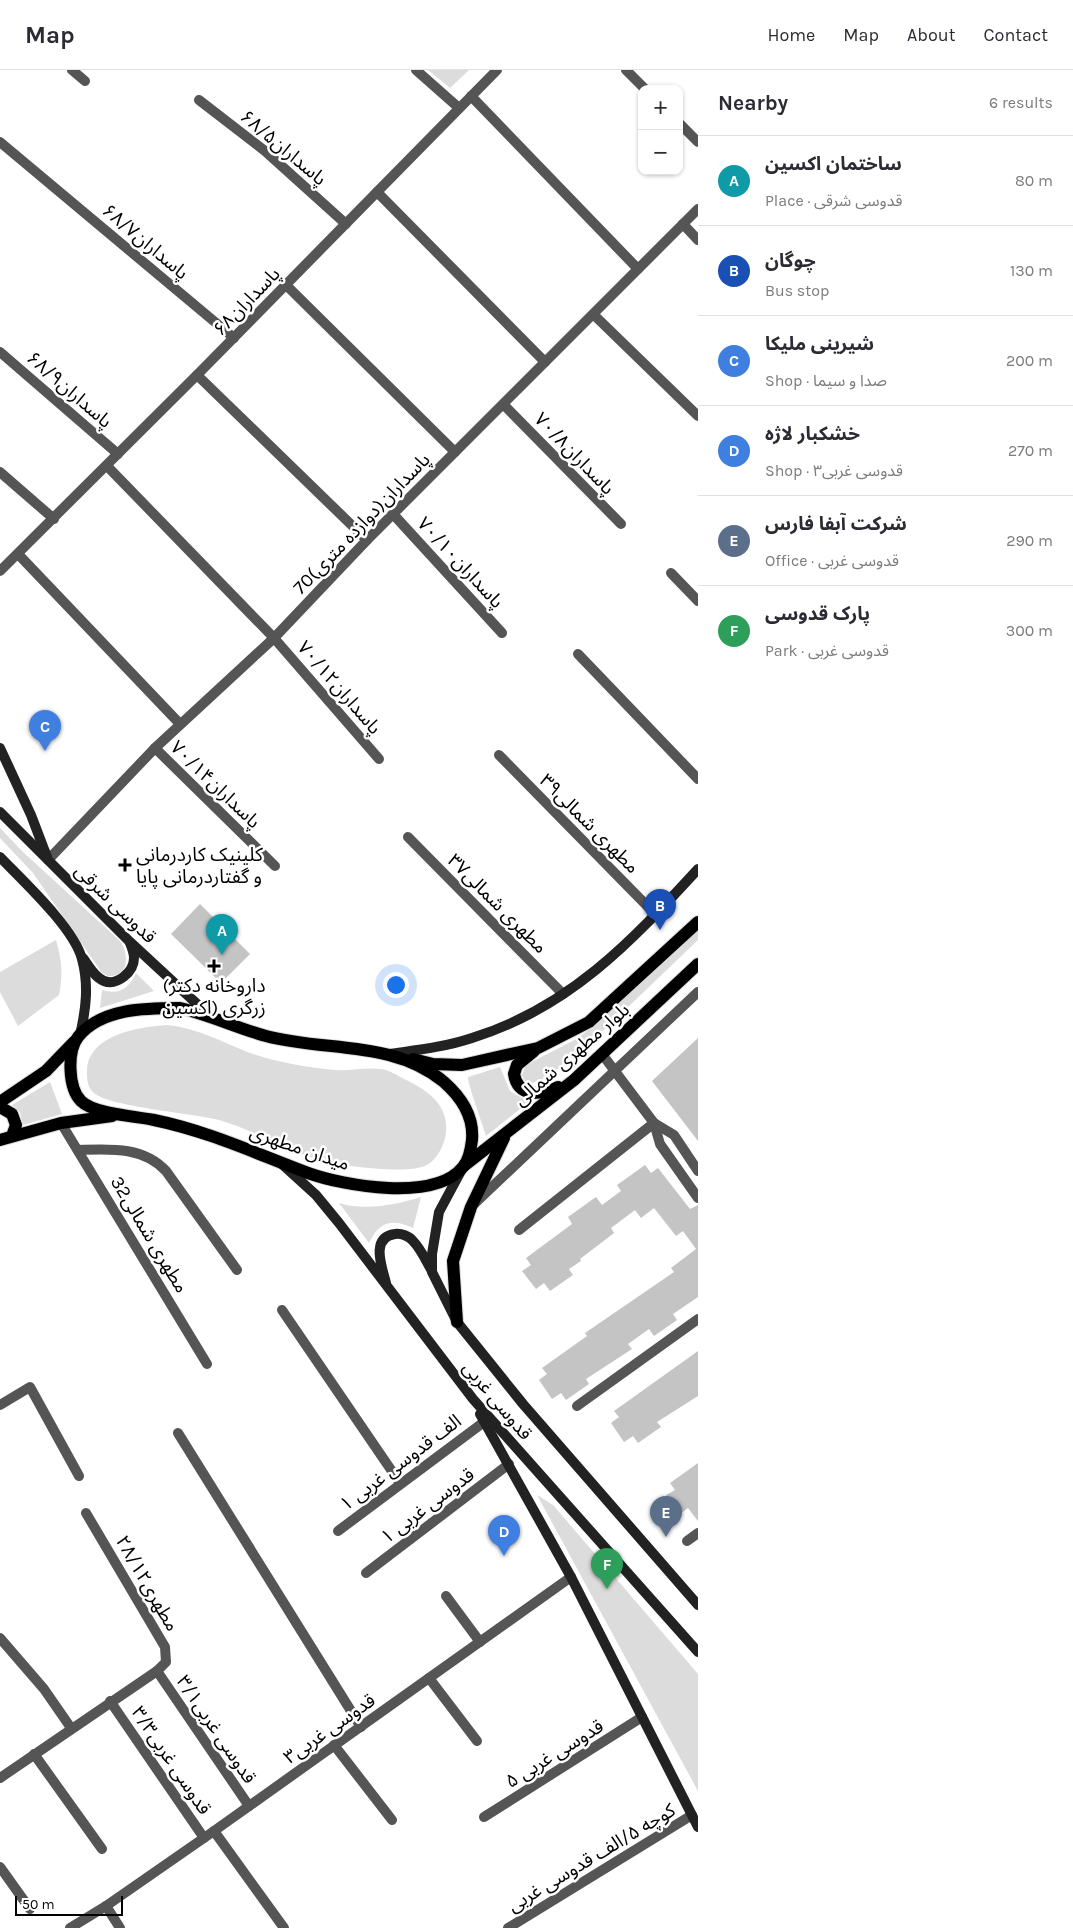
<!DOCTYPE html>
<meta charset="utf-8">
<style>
body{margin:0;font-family:Karla,"Noto Sans Arabic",sans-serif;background:#f7f7f7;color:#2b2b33}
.controls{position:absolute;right:15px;top:15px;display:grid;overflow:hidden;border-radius:10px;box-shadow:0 1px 4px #0004}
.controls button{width:45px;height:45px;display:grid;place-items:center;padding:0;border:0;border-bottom:1px solid #e1e1e2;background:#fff;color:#2b2b33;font:25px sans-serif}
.scale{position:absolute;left:15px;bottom:12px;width:108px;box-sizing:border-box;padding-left:5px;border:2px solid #000;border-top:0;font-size:14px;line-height:18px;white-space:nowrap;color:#000;-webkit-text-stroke:4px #fff;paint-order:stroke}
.you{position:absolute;left:395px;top:914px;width:18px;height:18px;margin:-12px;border:4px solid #fff;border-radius:50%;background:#1a73e8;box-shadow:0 0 0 8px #1a73e833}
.badge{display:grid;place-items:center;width:32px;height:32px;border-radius:50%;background:#0f766e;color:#fff;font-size:16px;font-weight:700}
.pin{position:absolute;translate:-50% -41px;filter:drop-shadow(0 1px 2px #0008)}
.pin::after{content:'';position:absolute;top:26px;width:18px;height:15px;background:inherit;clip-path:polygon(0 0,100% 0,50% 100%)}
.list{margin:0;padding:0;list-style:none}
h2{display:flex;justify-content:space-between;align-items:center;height:65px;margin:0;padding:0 20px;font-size:21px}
h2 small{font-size:16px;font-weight:400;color:#7c7c81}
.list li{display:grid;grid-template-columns:32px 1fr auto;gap:15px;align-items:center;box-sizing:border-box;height:90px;padding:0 20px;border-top:1px solid #e1e1e2}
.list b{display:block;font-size:19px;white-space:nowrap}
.list p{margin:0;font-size:16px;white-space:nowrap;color:#7c7c81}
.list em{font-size:16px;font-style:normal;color:#7c7c81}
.map{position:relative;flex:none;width:698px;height:1858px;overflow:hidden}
header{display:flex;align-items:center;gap:30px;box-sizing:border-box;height:70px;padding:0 25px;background:#fff;border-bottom:1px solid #e1e1e2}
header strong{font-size:24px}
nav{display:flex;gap:28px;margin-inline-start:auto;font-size:18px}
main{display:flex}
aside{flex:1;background:#fff}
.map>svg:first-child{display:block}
</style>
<header>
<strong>Map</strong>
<nav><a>Home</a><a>Map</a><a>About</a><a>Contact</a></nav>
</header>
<main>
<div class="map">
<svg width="698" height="1858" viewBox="0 0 698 1858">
<rect width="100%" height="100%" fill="#fff"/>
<g fill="#dcdcdc">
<polygon points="428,0 469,0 450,18"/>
<path d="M 0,758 L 23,782 L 120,871 C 129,884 130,907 108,906 L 102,903 L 33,803 L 0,768 Z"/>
<polygon points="698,859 698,870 604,960 548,1007 532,1013 525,1011 522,1005 526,995 578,968 596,954"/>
<path d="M 56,870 C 62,890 63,905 59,925 L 18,956 L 0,922 L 0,902 Z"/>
<path d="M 136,903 L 154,921 L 100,938 L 102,920 C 119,925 129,919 136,903 Z"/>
<path d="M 167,955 C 197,958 222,972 250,983 C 276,992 308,998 335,1000 C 350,1001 367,997 381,999 C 389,1000 397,1005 404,1009 C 425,1019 448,1033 446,1060 C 446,1072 438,1089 427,1095 C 409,1105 340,1096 320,1090 C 285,1080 254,1060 219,1050 C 192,1043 110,1037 94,1023 C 87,1017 87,1009 87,1000 C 89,964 140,957 167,955 Z"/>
<path d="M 500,997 L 510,1021 L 529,1032 L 486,1066 C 483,1056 467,1012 468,1007 Z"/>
<polygon points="50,1012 62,1044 23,1055 20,1042 12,1035"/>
<path d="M 421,1127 L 413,1158 C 391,1148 379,1152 369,1173 L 339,1133 C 365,1141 395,1135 421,1127 Z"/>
<polygon points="537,1425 553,1435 698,1604 698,1721"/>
</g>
<g fill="#c4c4c4">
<polygon points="200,834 250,884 221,913 171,864"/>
<polygon points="698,968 698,1071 652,1011"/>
<polygon points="645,1095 651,1103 658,1098 690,1139 698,1135 698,1227 673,1244 677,1250 654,1266 649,1259 628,1274 632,1279 586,1309 589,1314 566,1330 561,1323 552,1329 539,1310 547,1304 542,1298 587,1266 585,1263 674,1202 671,1198 696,1179 683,1161 676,1166 654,1138 641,1148 635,1140 611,1158 614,1163 580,1189 581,1191 569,1199 573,1205 550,1221 544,1213 536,1219 522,1201 531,1195 526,1188 572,1154 568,1147 596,1127 602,1135 621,1121 617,1115"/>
<polygon points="698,1281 698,1326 657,1352 661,1357 638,1373 633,1366 624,1372 611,1353 619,1347 614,1341"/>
<polygon points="698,1393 698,1451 688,1438 680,1444 666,1425 675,1420 670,1413"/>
</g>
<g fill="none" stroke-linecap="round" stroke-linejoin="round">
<defs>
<g id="primary">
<path d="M 180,938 C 210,945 237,958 266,966 C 326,982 394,970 444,1012 C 461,1027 474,1047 472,1070 C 471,1079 469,1090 463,1097 C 435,1132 344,1116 308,1103 C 257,1084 208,1061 154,1050 C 135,1046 94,1044 81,1031 C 68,1018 67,981 78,967 C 101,938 146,938 180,938 Z"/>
<path d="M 534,981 L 517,995 L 514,1004 C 518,1028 541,1025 558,1017"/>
<polyline points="413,989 433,994 462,995 538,978 589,952 698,852"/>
<polyline points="0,1032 46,1001 74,972"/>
<polyline points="0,1037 12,1044 16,1055 12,1066"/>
<polyline points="0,1070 61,1053 112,1046"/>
<polyline points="465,1095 574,1010 698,894"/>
<polyline points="457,1252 453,1191 471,1137 504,1068"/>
</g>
</defs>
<use href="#primary" stroke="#dbdbdb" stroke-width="14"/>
<g stroke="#555" stroke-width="10">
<polyline points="72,0 85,11"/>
<polyline points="416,0 459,38"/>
<polyline points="626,0 645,19"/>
<polyline points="471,26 638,199"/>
<polyline points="199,30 265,81 346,154"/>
<polyline points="679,53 698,72"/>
<polyline points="0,72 234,268"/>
<polyline points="377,122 545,292"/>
<polyline points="683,154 698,170"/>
<polyline points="286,215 455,382"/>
<polyline points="594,245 698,346"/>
<polyline points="0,282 118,384"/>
<polyline points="197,305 367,470"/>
<polyline points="504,335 621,454"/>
<polyline points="107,396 274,568 379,689"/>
<polyline points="0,402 54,449"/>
<polyline points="393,444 502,563"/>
<polyline points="18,484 180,654"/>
<polyline points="0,501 197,305 497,0"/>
<polyline points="671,503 698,531"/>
<polyline points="578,584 698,709"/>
<polyline points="155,678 275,796"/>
<polyline points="499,685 656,845"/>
<polyline points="408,767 563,924"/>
<polyline points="48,790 155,678 274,568 367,470 698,139"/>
<polyline points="602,984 654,1053 660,1074 698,1128"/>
<polyline points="61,1053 207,1294"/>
<polyline points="654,1053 674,1065 698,1101"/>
<path d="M 78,1080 C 109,1079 143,1076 166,1101 L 237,1200"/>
<polyline points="475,1133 698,922"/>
<polyline points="519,1160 654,1053"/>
<polyline points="282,1240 400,1413"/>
<polyline points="0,1335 30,1317 79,1406"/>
<polyline points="577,1336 698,1249"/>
<polyline points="178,1363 361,1657"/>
<polyline points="338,1461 484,1352"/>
<polyline points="687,1471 698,1463"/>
<polyline points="366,1503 509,1394"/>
<polyline points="446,1526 480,1572"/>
<polyline points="0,1568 44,1619 71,1658"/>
<polyline points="157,1601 249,1736"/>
<polyline points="429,1608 477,1671"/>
<polyline points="110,1631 204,1768"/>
<polyline points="334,1675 392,1750"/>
<polyline points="34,1684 102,1779"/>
<polyline points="0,1708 157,1601 166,1592 165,1577 86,1443"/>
<polyline points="484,1747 642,1647"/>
<polyline points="214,1761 284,1858"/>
<polyline points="0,1797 30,1839"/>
<polyline points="106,1836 120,1858"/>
<polyline points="70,1858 106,1836 214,1761 571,1507"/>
<polyline points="508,1858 692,1745"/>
</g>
<g stroke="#222" stroke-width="10">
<polyline points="0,678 31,745 47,787"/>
<polyline points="0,742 129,871 210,946"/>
<path d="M 0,787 C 23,811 74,858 82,889 C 89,915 86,939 80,965"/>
<path d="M 83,888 C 89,896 94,907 104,911 C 117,916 134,902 134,888 C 134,883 132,878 130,873"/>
<path d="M 390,984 C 417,980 445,977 472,968 C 569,938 631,872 698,799"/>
<polyline points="283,1095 316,1125 339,1153 473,1329 698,1582"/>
<polyline points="461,1101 439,1142 432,1184 432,1202 457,1252 523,1334 698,1535"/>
<path d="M 386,1213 C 382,1197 370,1167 395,1164 C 401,1163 409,1166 413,1171 C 421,1179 426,1191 432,1201"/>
<polyline points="480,1344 571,1507 698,1757"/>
</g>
<use href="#primary" stroke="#000" stroke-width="12"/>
</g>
<g fill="#000" stroke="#fff" stroke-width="2">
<path d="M122.5 787.5h5v5h5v5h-5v5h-5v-5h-5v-5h5z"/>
<path d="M211.5 888.5h5v5h5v5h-5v5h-5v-5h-5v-5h5z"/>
</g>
<g text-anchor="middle" stroke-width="5" stroke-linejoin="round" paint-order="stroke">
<g font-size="19" fill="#000" stroke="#fff">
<text transform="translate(284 77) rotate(40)" y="7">پاسداران۶۸/۵</text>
<text transform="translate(146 171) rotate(40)" y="7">پاسداران۶۸/۷</text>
<text transform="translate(246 231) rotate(-46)" y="7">پاسداران۶۸</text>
<text transform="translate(70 319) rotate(41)" y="7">پاسداران۶۸/۹</text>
<text transform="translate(575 383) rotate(46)" y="7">پاسداران۷۰/۸</text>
<text transform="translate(361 453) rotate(-46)" y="7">70پاسداران(دوازده متری)</text>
<text transform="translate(461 492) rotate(47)" y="7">پاسداران۷۰/۱۰</text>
<text transform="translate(340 617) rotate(49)" y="7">پاسداران۷۰/۱۲</text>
<text transform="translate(216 714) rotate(44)" y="7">پاسداران۷۰/۱۴</text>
<text transform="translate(590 753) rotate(45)" y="7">مطهرى شمالى۳۹</text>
<text transform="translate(116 833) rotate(44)" y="7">قدوسی شرقی</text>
<text transform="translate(498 833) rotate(45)" y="7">مطهرى شمالى۳۷</text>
<text transform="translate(571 984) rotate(-41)" y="7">بلوار مطهری شمالی</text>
<text transform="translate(300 1077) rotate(19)" y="7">میدان مطهری</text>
<text transform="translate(150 1164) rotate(59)" y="7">32مطهرى شمالى</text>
<text transform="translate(498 1330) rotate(50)" y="7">قدوسی غربی</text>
<text transform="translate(400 1392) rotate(-37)" y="7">۱ الف قدوسی غربی</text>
<text transform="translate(427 1435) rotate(-37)" y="7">۱ قدوسی غربی</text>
<text transform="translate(148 1513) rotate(60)" y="7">مطهری۲۸/۱۲</text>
<text transform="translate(329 1658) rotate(-35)" y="7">قدوسی غربی۳</text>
<text transform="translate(217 1659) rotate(56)" y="7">قدوسی غربی۳/۱</text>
<text transform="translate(554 1683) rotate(-32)" y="7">۵ قدوسی غربی</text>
<text transform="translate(172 1690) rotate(56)" y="7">قدوسی غربی۳/۳</text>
<text transform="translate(591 1787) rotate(-31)" y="7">کوچه ۵/الف قدوسی غربی</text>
</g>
<g font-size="19" fill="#000" stroke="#fff" text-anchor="start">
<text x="136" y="791">کلینیک کاردرمانی<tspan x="136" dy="22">و گفتاردرمانی پایا</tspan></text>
<text x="214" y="922" text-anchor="middle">(داروخانه دکتر<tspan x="214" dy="22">زرگری (اکسین</tspan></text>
</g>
</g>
</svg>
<div class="controls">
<button>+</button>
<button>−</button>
</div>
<div class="scale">50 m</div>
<div class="you"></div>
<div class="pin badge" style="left:222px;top:885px;background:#0f9aa8">A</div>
<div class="pin badge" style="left:660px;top:860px;background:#1a4fb4">B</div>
<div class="pin badge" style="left:45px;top:681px;background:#3f7fe0">C</div>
<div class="pin badge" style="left:504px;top:1486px;background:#3f7fe0">D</div>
<div class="pin badge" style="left:666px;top:1467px;background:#5c6f8a">E</div>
<div class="pin badge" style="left:607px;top:1519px;background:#2e9e5b">F</div>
</div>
<aside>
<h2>Nearby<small>6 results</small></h2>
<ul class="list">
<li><span class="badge" style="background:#0f9aa8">A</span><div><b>ساختمان اکسین</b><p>Place · قدوسی شرقی</p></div><em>80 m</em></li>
<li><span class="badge" style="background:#1a4fb4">B</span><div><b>چوگان</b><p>Bus stop</p></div><em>130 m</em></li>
<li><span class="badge" style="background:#3f7fe0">C</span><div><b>شیرینى ملیکا</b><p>Shop · صدا و سیما</p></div><em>200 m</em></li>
<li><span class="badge" style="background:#3f7fe0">D</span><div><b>خشکبار لاژه</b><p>Shop · قدوسی غربی۳</p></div><em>270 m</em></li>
<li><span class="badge" style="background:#5c6f8a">E</span><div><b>شرکت آبفا فارس</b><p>Office · قدوسی غربی</p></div><em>290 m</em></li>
<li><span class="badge" style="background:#2e9e5b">F</span><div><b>پارک قدوسی</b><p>Park · قدوسی غربی</p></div><em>300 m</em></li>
</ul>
</aside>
</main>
